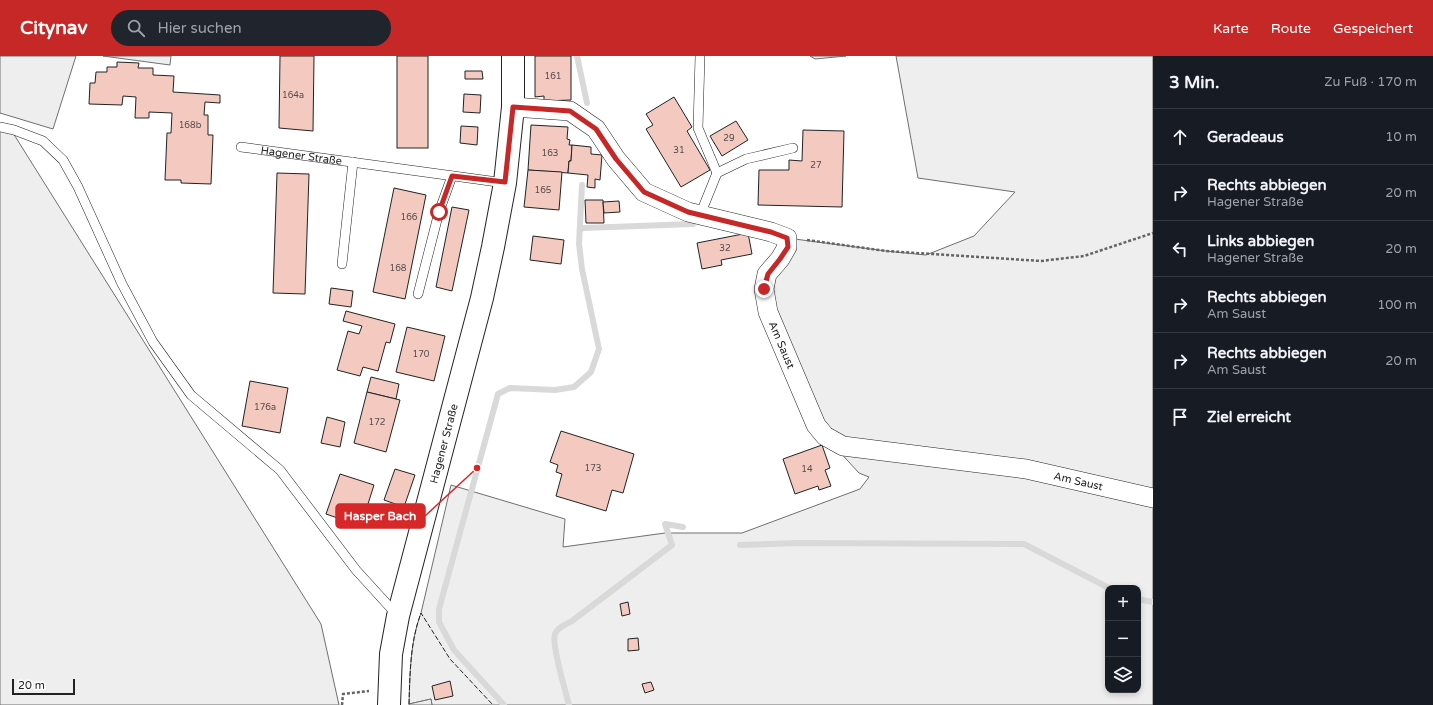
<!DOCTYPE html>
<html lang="de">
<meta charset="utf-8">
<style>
body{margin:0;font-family:"Varela Round",sans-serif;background:#20242c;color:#f1f3f6}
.controls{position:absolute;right:12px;bottom:12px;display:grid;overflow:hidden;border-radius:8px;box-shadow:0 2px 6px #0003}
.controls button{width:36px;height:36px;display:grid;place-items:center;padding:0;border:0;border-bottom:1px solid #363941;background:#171b24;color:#f1f3f6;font:20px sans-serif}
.scale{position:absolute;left:12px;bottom:10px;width:63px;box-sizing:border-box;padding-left:4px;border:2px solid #222;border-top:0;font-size:11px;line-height:14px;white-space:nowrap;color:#222;-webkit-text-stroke:3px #fff;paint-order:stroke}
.stop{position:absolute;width:12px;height:12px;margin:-9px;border:3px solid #c62828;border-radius:50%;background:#fff}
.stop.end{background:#c62828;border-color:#fff;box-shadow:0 1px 4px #0008}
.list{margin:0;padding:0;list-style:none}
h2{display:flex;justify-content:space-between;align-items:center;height:52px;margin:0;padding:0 16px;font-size:17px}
h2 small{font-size:13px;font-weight:400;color:#9ea1a6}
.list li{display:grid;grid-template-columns:26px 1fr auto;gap:12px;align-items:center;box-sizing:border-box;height:56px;padding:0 16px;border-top:1px solid #363941}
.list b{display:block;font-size:15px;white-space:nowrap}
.list p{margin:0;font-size:13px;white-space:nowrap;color:#9ea1a6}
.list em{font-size:13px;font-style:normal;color:#9ea1a6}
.icon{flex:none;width:22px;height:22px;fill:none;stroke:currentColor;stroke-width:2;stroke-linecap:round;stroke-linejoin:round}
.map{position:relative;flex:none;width:1153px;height:649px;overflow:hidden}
header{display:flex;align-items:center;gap:24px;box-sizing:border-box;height:56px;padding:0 20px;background:#c62828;color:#fff}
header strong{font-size:19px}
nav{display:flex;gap:22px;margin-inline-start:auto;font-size:14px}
.search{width:280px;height:36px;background:#20242c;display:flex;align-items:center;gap:10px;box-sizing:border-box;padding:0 14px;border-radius:22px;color:#9ea1a6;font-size:15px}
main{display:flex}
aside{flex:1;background:#171b24}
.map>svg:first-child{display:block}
</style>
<header>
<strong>Citynav</strong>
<div class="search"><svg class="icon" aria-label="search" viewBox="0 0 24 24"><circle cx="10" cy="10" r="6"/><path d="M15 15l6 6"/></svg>Hier suchen</div>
<nav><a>Karte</a><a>Route</a><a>Gespeichert</a></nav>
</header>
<main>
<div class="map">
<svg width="1153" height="649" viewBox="0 0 1153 649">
<rect width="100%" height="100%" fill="#fff"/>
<g fill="#eee" stroke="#6f6f6f" fill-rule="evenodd">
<polygon points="0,0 76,0 53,73 0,57"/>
<polygon points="103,0 171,0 170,9"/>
<polygon points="810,0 846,0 815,3"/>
<path d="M 896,0 L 1153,0 L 1153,649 L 432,649 L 431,643 L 409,648 C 410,618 410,586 421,557 L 451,429 L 565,463 L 563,491 L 665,477 L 742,477 L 860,433 L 869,421 L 859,417 L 825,380 L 764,233 L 787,182 L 886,195 L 926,199 L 974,180 L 1015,136 L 918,122 ZM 1108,532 L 1138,532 L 1138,634 L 1108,634 Z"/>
<polygon points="0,75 13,77 321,568 339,649 0,649"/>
</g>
<polygon fill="#ededed" stroke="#6f6f6f" points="431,643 432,649 409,649 409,648"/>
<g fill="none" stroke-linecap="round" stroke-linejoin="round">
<g stroke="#d9d9d9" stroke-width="6">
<polyline points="577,0 587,47"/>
<polyline points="580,174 583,172 693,168"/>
<polyline points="740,489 797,487 1024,488 1109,532"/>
<polyline points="1138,543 1153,546"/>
<polyline points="504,649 454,594 439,566 439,553 498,338 510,332 555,334 574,331 591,316 599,293 582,213 579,188 582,129"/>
<path d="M 569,649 C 566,637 551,587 555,578 C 558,571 565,569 572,565 L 672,489 L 665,468 L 683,471"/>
</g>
</g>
<g fill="#f3c9c0" stroke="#222">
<polygon points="280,0 314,0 313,75 279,72"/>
<rect x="397" y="0" width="31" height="92"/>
<polygon points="535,0 571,0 571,44 544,45 544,40 535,41"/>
<polygon points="117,6 139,7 138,12 153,12 153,19 174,20 173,36 220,39 220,47 205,46 204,59 208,59 208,79 213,79 211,128 181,127 181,124 165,124 167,77 171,77 172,57 149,56 149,62 135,62 136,41 123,40 122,49 89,48 90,27 95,27 96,16 107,16 107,11 117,11"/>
<polygon points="465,15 482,15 483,23 465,23"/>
<polygon points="464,38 481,39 480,57 463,56"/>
<polygon points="674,41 692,71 687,75 710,114 681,131 646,73 653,69 646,58"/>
<polygon points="736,65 748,84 722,100 710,80"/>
<polygon points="531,69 568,71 567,83 570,84 569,89 572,89 571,105 569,105 568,117 528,114"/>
<polygon points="461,70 478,71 477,89 460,87"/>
<polygon points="803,74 844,75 842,151 758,149 759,114 789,114 789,104 802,105"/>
<polygon points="572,89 591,91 591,98 602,99 600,124 595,123 595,132 587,131 588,119 568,117 569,105 571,105"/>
<polygon points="528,114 562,116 559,154 524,151"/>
<polygon points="277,117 309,118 305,238 273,237"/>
<polygon points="394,132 426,139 405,243 373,236"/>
<polygon points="585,144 603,144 604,167 586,167"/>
<polygon points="619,145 620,156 604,157 603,146"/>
<polygon points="452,151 469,154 452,235 436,231"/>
<polygon points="748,177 752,198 721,204 722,209 702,213 697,187"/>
<polygon points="533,180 564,184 561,208 530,204"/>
<polygon points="331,232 353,235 351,251 329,248"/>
<polygon points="346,255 395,268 390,287 386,286 378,315 363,311 360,320 337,314 348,275 359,278 362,270 343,265"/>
<polygon points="407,271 445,280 434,325 396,316"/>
<polygon points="371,321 399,328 396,343 367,336"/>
<polygon points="250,325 288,332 280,377 242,370"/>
<polygon points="367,336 400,344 386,396 354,387"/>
<polygon points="327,361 345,366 340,391 321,387"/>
<polygon points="561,375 634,398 623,437 612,434 606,455 556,440 562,418 556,416 558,409 550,406"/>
<polygon points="822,389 830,412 825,414 831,430 819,434 818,430 795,438 783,403"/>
<polygon points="395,413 415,419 404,451 384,444"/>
<polygon points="340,418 374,429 361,470 326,458"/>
<polygon points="628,546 630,558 622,560 620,548"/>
<polygon points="638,582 639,594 628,595 628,583"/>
<polygon points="450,625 453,640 435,644 432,630"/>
<polygon points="651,626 654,634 645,637 642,628"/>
</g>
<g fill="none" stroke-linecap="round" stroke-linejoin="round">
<defs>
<g id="service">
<polyline points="700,0 698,72 717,117"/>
<polyline points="0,71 14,74 43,85 63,104 78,131 122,228 153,286 191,339 280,414 356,514 397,559"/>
<path id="s1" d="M 241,91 L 505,127"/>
<polyline points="700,159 717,117 746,103 793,92"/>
<polyline points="342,208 353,106"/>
<polyline points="418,238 439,156 452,120"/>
</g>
<g id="minor">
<path id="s2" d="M 513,51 L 570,55 L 596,73 L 616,103 L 644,136 L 688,156 L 771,176 L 787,182 L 787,191 L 780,203 L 767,218 L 764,233 L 768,256 L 816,369 L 825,380 L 843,390 L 1026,413 L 1153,442"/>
</g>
<g id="secondary">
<path id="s3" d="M 389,649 L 391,598 L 398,560 L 482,242 L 493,191 L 505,127 L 513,51 L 513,0"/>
</g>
</defs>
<use href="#service" stroke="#222" stroke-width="10"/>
<use href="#minor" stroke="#222" stroke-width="20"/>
<use href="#secondary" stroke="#222" stroke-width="24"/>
<g stroke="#646464" stroke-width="2.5" stroke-dasharray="3 2" stroke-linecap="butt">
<polyline points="807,184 886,195 1041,205 1084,200 1153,177"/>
<polyline points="342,649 343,638 369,635"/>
</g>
<use href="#service" stroke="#fff" stroke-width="9"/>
<use href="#minor" stroke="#fff" stroke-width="19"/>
<use href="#secondary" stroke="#fff" stroke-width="22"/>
<path stroke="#222" stroke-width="1" stroke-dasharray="5 2" stroke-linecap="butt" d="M 409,648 C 410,618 410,586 421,557 L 450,603 L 493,649"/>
</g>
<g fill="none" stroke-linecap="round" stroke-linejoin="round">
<polyline stroke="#c62828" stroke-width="5" points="439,156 452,120 505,126 513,51 570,55 596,73 616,103 644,136 688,156 771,176 787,182 788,191 780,203 768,218 764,233"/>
</g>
<g text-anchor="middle" stroke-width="3" stroke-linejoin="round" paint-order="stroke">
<g font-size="9" fill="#564c4a">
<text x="553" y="23">161</text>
<text x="293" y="42">164a</text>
<text x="190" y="72">168b</text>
<text x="729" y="85">29</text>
<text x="679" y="97">31</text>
<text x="550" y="100">163</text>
<text x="816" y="112">27</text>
<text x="543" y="137">165</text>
<text x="409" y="164">166</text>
<text x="725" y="195">32</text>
<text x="398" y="215">168</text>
<text x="421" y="301">170</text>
<text x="265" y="354">176a</text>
<text x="377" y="369">172</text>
<text x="593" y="415">173</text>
<text x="807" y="416">14</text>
</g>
<g font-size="11" fill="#222" stroke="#fff">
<text dy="4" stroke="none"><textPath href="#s1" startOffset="61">Hagener Straße</textPath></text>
<text dy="4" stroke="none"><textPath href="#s2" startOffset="436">Am Saust</textPath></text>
<text dy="4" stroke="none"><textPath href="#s3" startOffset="268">Hagener Straße</textPath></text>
<text dy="4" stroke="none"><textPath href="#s2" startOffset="796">Am Saust</textPath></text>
</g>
</g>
<path fill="none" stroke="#d62828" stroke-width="1.5" d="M477 412L425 460"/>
<circle fill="#d62828" stroke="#fff" stroke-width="1.5" cx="477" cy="412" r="4"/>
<rect fill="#d62828" stroke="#d62828" stroke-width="1.5" x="336" y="448" width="89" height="24" rx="4"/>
<g font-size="12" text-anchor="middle" font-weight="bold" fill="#fff">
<text x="380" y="464">Hasper Bach</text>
</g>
</svg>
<div class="controls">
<button>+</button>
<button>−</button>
<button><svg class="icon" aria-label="layers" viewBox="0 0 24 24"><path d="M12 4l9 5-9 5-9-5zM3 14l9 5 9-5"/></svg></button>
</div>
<div class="scale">20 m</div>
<div class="stop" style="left:439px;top:156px"></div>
<div class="stop end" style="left:764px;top:233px"></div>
</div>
<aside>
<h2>3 Min.<small>Zu Fuß · 170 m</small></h2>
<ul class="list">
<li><svg class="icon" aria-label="ahead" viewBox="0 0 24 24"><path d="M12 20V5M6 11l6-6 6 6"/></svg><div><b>Geradeaus</b></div><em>10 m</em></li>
<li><svg class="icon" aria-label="right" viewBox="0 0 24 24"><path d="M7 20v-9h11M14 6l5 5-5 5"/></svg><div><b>Rechts abbiegen</b><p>Hagener Straße</p></div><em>20 m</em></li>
<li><svg class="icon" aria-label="left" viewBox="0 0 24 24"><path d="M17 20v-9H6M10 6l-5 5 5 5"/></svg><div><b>Links abbiegen</b><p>Hagener Straße</p></div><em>20 m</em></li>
<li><svg class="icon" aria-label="right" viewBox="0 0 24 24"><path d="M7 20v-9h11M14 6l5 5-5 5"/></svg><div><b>Rechts abbiegen</b><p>Am Saust</p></div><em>100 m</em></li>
<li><svg class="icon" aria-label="right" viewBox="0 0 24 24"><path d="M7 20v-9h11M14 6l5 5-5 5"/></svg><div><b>Rechts abbiegen</b><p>Am Saust</p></div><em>20 m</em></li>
<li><svg class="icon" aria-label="arrive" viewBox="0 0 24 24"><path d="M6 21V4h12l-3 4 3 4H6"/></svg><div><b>Ziel erreicht</b></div></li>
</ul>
</aside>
</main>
